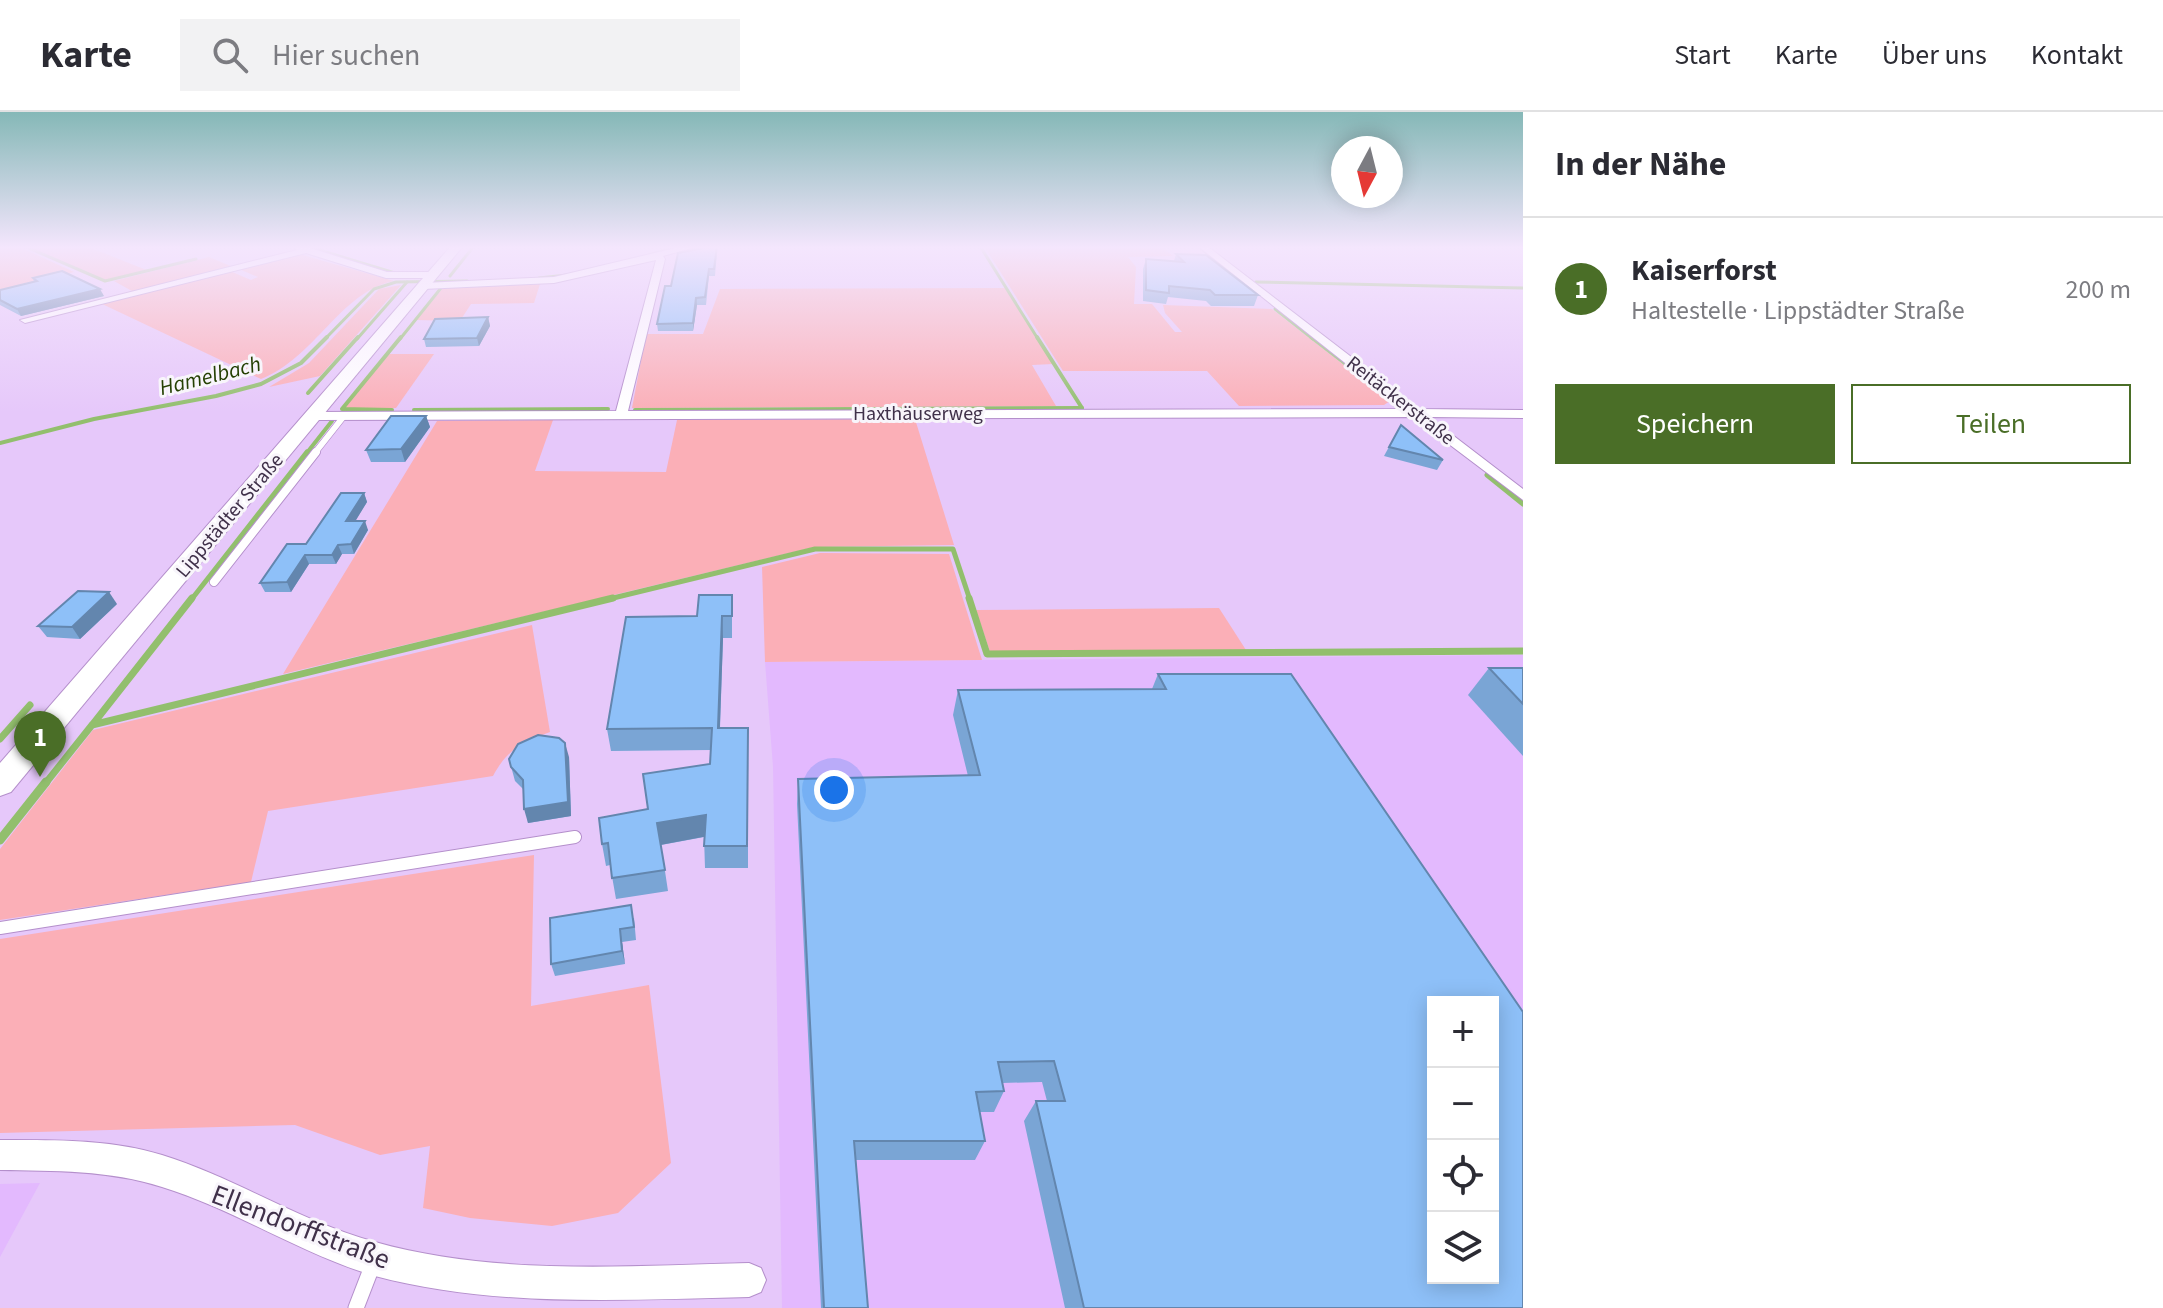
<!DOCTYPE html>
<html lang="de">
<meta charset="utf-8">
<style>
body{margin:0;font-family:"Source Sans 3",sans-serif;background:#f2f2f3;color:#2b2b33}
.controls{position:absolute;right:24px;bottom:24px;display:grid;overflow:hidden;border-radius:0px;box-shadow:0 4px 20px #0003}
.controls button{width:72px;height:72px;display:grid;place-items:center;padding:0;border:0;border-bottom:2px solid #e1e1e2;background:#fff;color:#2b2b33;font:40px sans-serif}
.compass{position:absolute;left:1331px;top:24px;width:72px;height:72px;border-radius:50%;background:#fff;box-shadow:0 4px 20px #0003;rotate:187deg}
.you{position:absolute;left:834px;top:678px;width:28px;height:28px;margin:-20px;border:6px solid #fff;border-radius:50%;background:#1a73e8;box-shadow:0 0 0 12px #1a73e833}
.badge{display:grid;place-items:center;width:52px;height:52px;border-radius:50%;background:#4a6e27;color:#fff;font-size:26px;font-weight:700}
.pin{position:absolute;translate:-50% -66px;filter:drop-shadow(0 2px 4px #0008)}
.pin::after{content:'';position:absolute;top:42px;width:28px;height:24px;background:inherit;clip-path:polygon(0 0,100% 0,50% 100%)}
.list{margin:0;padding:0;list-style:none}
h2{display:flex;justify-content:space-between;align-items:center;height:104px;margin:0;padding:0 32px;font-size:34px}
h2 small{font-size:26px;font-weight:400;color:#7c7c81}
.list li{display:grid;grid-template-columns:52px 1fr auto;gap:24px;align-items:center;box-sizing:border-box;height:144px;padding:0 32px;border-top:2px solid #e1e1e2}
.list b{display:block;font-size:30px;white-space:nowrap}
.list p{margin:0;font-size:26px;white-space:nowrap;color:#7c7c81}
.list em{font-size:26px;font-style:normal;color:#7c7c81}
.actions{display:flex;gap:16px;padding:24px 32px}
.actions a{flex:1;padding:18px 0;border:2px solid #4a6e27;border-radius:0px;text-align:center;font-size:28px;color:#4a6e27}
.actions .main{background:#4a6e27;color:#fff}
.icon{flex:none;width:44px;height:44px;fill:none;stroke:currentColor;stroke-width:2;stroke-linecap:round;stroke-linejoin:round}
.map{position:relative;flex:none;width:1523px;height:1196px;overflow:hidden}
header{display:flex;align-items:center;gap:48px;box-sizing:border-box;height:112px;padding:0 40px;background:#fff;border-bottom:2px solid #e1e1e2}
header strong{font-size:38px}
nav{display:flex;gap:44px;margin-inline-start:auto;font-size:28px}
.search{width:560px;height:72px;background:#f2f2f3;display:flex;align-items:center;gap:20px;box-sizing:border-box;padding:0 28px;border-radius:0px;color:#7c7c81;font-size:30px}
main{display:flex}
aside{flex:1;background:#fff}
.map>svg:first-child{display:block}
</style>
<header>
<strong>Karte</strong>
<div class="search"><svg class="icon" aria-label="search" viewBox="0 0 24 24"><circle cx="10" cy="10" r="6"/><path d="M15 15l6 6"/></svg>Hier suchen</div>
<nav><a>Start</a><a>Karte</a><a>Über uns</a><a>Kontakt</a></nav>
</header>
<main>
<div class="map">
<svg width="1523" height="1196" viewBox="0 0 1523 1196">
<rect width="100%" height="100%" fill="#e6c8fa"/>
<g fill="#e3b9fe" fill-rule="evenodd">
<path d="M 1523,543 L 1523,1196 L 782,1196 L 773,655 L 765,550 ZM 1433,890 L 1493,890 L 1493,1166 L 1433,1166 Z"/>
<polygon points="40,1071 0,1145 0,1072"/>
</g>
<g fill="#fbafb7">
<polygon points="0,134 17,134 74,160 0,178"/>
<polygon points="26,134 86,134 149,159 106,169"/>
<polygon points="984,134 1160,134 1173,144 1128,145 1136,155 1134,192 1152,192 1175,220 1182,220 1165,201 1163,193 1272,197 1390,289 1384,293 1239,294 1207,259 1063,259"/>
<path d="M 299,142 L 394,169 C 341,179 315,246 261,267 L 100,191 L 230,159 L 251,168 L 258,165 L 239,157 Z"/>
<polygon points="209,145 233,155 132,179 114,169"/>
<polygon points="540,172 534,191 471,192 460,209 416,208 443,176"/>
<polygon points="401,173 320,264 269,275 309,251 379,177"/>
<polygon points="1005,176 1053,252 1032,253 1056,294 632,296 646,222 703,222 720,177"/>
<polygon points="388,242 434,242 396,296 343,296"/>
<polygon points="915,307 954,433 814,435 283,562 437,309 553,308 535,359 666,360 677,308"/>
<polygon points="820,441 949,442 982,548 765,550 762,455"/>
<polygon points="1219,496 1246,538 990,540 976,498"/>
<path d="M 532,513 L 550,620 C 522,630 507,638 493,664 L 268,699 L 251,770 L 0,808 L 0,737 L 93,618 Z"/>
<polygon points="534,743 531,894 649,873 671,1051 618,1101 552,1114 470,1106 423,1096 430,1034 380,1043 295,1013 0,1021 0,827"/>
</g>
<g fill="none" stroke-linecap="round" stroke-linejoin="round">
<g stroke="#92bf6d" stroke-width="3">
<polyline points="24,134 105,169 196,147"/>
<polyline points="306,134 395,161"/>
<polyline points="980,134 1038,227"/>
<polyline points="1198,134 1240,167"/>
<polyline points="649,143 681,134"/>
<polyline points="450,164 474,134"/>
<polyline points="539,166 567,163"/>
<polyline points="1256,170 1523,176"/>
<polyline points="1275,197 1313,227"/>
<polyline points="325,227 374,177 396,170 467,169"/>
<polyline points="357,227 407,170"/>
<polyline points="400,227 441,176"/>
</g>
<g stroke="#92bf6d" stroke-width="4">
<polyline points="1037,225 1082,296"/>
<polyline points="1311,225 1386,283"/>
<polyline points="308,281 358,225"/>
<polyline points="392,298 342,297 401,225"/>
<polyline points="414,298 608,297"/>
<polyline points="635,298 1082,296"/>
<polyline points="0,331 94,307 216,284 261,272 301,251 327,225"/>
<polyline points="306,342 332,309"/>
</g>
<g stroke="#92bf6d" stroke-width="5">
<polyline points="1487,363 1523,392"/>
<polyline points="191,488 307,340"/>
<polyline points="605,488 815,437 953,437 970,488"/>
</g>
<g stroke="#92bf6d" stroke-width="7">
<polyline points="969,486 987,542 1523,539"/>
<polyline points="93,612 192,486"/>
<polyline points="0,627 30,593"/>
<polyline points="45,672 92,613 613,486"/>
</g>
<polyline stroke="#92bf6d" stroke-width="9" points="0,728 46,670"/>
<defs>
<polyline id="lane-far3" points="314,342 344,304"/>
<polyline id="lane-far2" points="214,470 316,340"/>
<polyline id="lane-far1" points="0,816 575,725"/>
<polyline id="lane" points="356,1196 373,1152"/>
<g id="street">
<polygon points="292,134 310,136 387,160 432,160 437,163 432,166 386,166 306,141 25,211 20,208 297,138"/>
<polygon points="684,134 699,134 663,144 665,147 628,299 1403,297 1198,134 1207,134 1419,297 1523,298 1523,306 1429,305 1523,377 1523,388 1413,305 313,308 307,304 313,300 616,299 656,148 554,171 423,177 418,174 423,171 554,165"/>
<path d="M 0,1028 C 54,1028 110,1027 162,1043 C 236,1066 301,1110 375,1130 C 496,1164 625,1154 749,1151 L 761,1156 L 766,1168 L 761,1180 L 749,1185 C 625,1188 496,1196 375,1164 C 301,1142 236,1098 162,1075 C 110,1058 54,1059 0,1058 Z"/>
</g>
<polygon id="secondary" points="451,134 463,134 11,680 0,684 0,651"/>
</defs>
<use href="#lane-far3" stroke="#b48fcb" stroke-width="7"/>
<use href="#lane-far2" stroke="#b48fcb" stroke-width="10"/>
<use href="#lane-far1" stroke="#b48fcb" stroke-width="14"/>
<use href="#lane" stroke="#b48fcb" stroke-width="17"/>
<use href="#street" stroke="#b48fcb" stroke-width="2"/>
<use href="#secondary" stroke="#b48fcb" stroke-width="2"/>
<use href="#lane-far3" stroke="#fff" stroke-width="6"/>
<use href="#lane-far2" stroke="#fff" stroke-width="8"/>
<use href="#lane-far1" stroke="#fff" stroke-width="12"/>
<use href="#lane" stroke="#fff" stroke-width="15"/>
<use href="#street" fill="#fff" fill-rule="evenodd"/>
<use href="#secondary" fill="#fff" fill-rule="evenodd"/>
</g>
<g fill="#7aa5d5">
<polygon points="717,140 715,164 709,164 706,193 697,193 693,219 658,219 657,212 671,174"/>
<polygon points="1176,142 1258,183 1254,194 1211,194 1206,189 1168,185 1166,192 1143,189 1143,157 1146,147 1174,149"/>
<polygon points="33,166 104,184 21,204 0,193 0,178 34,170"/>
<polygon points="488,205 490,214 479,234 426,235 424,227"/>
<polygon points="426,304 430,315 405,350 371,350 366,338"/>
<polygon points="1401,313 1443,348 1437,358 1384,344"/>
<polygon points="364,381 367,390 355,409 368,418 354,442 342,442 336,452 309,452 291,480 265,480 260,471"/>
<polygon points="732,483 732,526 723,526 720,616 748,616 748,756 705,756 704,725 661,733 668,779 616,787 610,753 606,754 602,732 710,652 711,638 611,639 607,617"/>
<polygon points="117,492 80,527 47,525 38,514"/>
<polygon points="1489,556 1523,556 1523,644 1468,583"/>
<polygon points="1158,562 1523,1196 1065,1196 1024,1009 1036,989 1047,989 1042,970 1002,971 1004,979 994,1000 979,1000 985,1029 975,1048 856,1048 868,1196 821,1196 797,692 798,667 968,664 953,603 958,578 1152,577"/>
<polygon points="569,645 571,704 528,711 523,677 515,669 509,647"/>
<polygon points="634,806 636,828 622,830 625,852 555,864 551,852"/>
</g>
<g fill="#6386ae">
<polygon points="100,177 104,184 21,204 17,197"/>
<polygon points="696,186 697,193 693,219 693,211"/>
<polygon points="488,205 490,214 479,234 477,226"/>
<polygon points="426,304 430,315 405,350 401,337"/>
<polygon points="364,381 367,390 350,418 346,409"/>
<polygon points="365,409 368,418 354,442 351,432"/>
<polygon points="338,433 342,442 336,452 332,443"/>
<polygon points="305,443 309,452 291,480 287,470"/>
<polygon points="109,480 117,492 80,527 72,515"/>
<polygon points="722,504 723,526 719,638 718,616"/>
<polygon points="565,631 569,645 571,704 528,711 524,697"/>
<polygon points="706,703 708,724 660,733 657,711"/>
<polygon points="620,817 622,830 625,852 622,839"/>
</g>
<g fill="#8ec0f8" stroke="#6386ae" stroke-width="2" fill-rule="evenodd">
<polygon points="713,134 717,134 714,157 709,157 705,185 696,186 693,211 657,212 665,174 671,174 678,141"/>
<polygon points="1176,142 1206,143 1258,183 1215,183 1210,178 1169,174 1169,181 1146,178 1146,147 1184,150"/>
<polygon points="62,159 100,177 17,197 0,188 0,178 37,169 33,166"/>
<polygon points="488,205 477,226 424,227 435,207"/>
<polygon points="391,304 426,304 401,337 366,338"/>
<polygon points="1401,313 1443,348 1389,335"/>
<polygon points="341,381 364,381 346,409 365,409 351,432 338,433 332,443 305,443 287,470 260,471 287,432 306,432"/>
<polygon points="78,479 109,480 72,515 38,514"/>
<polygon points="699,483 732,483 732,504 722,504 718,616 748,616 747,734 704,734 706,703 657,711 665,758 612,766 608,731 602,732 599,706 648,697 643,662 710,652 712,616 607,617 626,505 697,504"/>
<polygon points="1489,556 1523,556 1523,592"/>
<path d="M 1158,562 L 1291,562 L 1523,900 L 1523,1196 L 1084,1196 L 1036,989 L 1065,989 L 1054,949 L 998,950 L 1004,979 L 976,980 L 985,1029 L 854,1029 L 868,1196 L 824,1196 L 798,667 L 980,663 L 958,578 L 1166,577 ZM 1433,890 L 1493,890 L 1493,1166 L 1433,1166 Z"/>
<polygon points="538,623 559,626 565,631 568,690 524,697 523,668 511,655 509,647 518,632"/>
<polygon points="631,793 634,815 620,817 622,839 551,852 550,806"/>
</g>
<linearGradient id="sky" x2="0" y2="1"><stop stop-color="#85b8b7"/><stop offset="0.45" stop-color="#f4e6fd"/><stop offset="1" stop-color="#f4e6fd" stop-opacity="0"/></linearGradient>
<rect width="1523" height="301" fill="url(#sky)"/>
<g text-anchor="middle" stroke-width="6" stroke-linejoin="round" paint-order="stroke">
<g font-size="20" fill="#40314a" stroke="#f8f5fb">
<text transform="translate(1401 288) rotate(38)" y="7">Reitäckerstraße</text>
<text x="918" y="308">Haxthäuserweg</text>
<text transform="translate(229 403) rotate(-50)" y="7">Lippstädter Straße</text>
</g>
<g font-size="22" font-style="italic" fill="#254003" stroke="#f8f5fb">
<text transform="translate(210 263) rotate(-14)" y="8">Hamelbach</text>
</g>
<g font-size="28" fill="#40314a" stroke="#f8f5fb">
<text transform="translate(301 1114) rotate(21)" y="10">Ellendorffstraße</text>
</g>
</g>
</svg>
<div class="controls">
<button>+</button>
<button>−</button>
<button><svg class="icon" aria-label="locate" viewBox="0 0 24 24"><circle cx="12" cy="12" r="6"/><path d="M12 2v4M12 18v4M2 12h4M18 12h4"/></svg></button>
<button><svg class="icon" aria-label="layers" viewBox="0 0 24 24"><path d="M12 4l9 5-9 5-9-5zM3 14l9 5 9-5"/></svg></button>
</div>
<svg class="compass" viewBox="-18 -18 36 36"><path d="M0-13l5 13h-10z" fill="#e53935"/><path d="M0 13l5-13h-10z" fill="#7c7c81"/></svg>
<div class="you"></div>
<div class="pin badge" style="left:40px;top:665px">1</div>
</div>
<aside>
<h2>In der Nähe<small></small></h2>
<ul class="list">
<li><span class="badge">1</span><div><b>Kaiserforst</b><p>Haltestelle · Lippstädter Straße</p></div><em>200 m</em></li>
</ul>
<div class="actions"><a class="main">Speichern</a><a>Teilen</a></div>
</aside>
</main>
